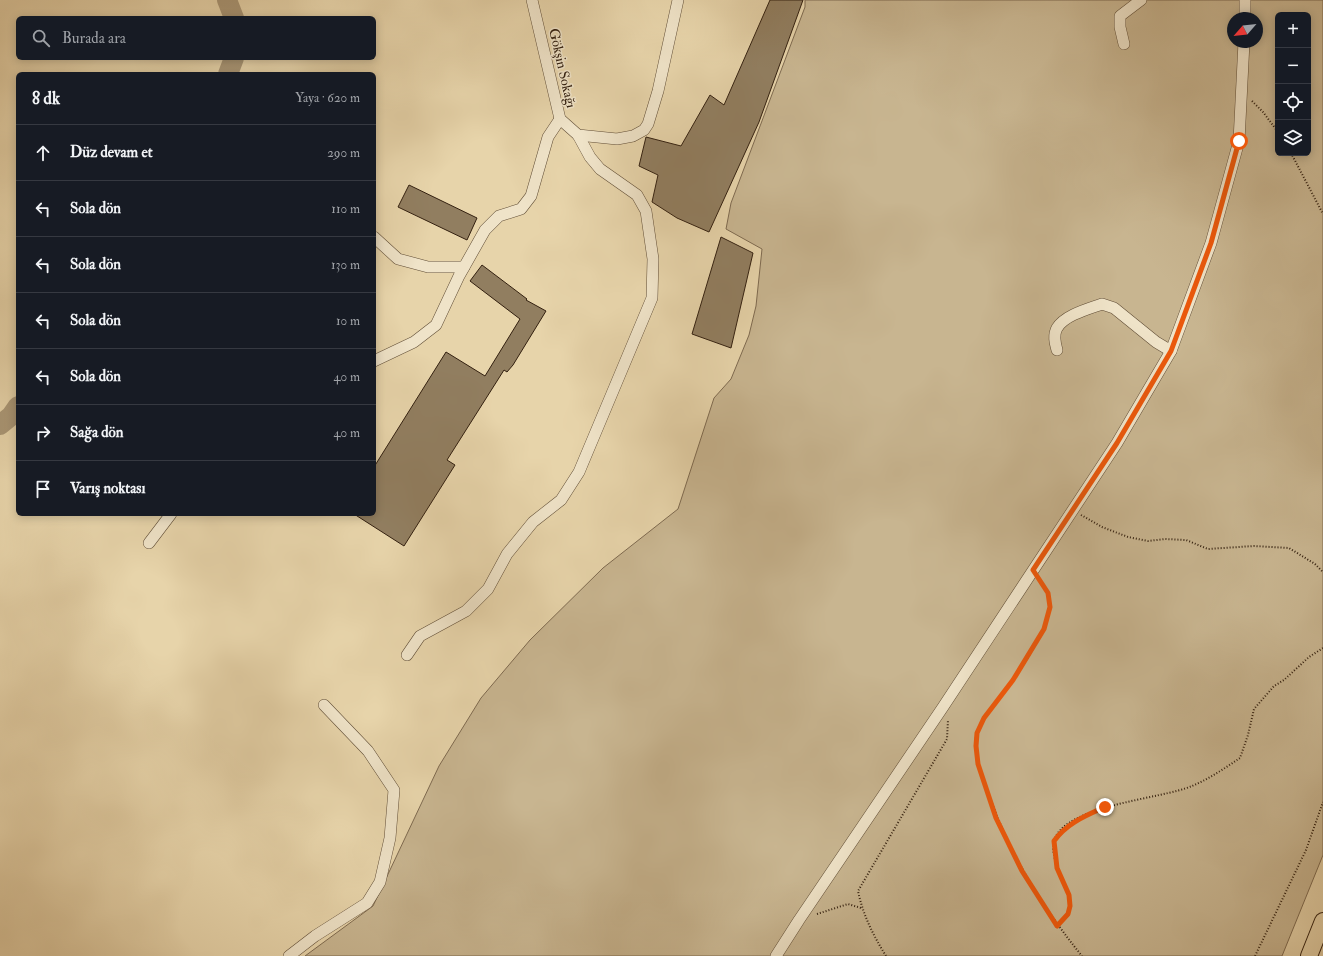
<!DOCTYPE html>
<html lang="tr">
<meta charset="utf-8">
<style>
body{margin:0;font-family:"IM FELL Double Pica",serif;background:#20242c;color:#f1f3f6}
.controls{position:absolute;right:12px;top:12px;display:grid;overflow:hidden;border-radius:6px;box-shadow:0 2px 10px #0003}
.controls button{width:36px;height:36px;display:grid;place-items:center;padding:0;border:0;border-bottom:1px solid #363941;background:#171b24;color:#f1f3f6;font:20px sans-serif}
.compass{position:absolute;left:1227px;top:12px;width:36px;height:36px;border-radius:50%;background:#171b24;box-shadow:0 2px 10px #0003;rotate:242deg}
.stop{position:absolute;width:12px;height:12px;margin:-9px;border:3px solid #ea580c;border-radius:50%;background:#fff}
.stop.end{background:#ea580c;border-color:#fff;box-shadow:0 1px 4px #0008}
.list{margin:0;padding:0;list-style:none}
h2{display:flex;justify-content:space-between;align-items:center;height:52px;margin:0;padding:0 16px;font-size:17px}
h2 small{font-size:13px;font-weight:400;color:#9ea1a6}
.list li{display:grid;grid-template-columns:26px 1fr auto;gap:12px;align-items:center;box-sizing:border-box;height:56px;padding:0 16px;border-top:1px solid #363941}
.list b{display:block;font-size:15px;white-space:nowrap}
.list em{font-size:13px;font-style:normal;color:#9ea1a6}
.icon{flex:none;width:22px;height:22px;fill:none;stroke:currentColor;stroke-width:2;stroke-linecap:round;stroke-linejoin:round}
.map{position:relative;flex:none;width:1323px;height:956px;overflow:hidden}
.search{position:absolute;background:#171b24;box-shadow:0 2px 10px #0003;left:16px;top:16px;width:360px;height:44px;display:flex;align-items:center;gap:10px;box-sizing:border-box;padding:0 14px;border-radius:6px;color:#9ea1a6;font-size:15px}
.panel{position:absolute;background:#171b24;box-shadow:0 2px 10px #0003;left:16px;top:72px;width:360px;height:444px;border-radius:6px}
.map>svg:first-child{display:block}
</style>
<div class="map">
<svg width="1323" height="956" viewBox="0 0 1323 956">
<rect width="100%" height="100%" fill="#e7d4aa"/>
<filter id="stains"><feTurbulence type="fractalNoise" baseFrequency=".005" numOctaves="4"/><feColorMatrix values="0 0 0 0 .2 0 0 0 0 .09 0 0 0 0 .02 0 0 0 .5 -.17"/></filter>
<radialGradient id="worn" r=".72"><stop offset=".6" stop-color="#630" stop-opacity="0"/><stop offset="1" stop-color="#630" stop-opacity=".3"/></radialGradient>
<path fill="#c8b590" stroke="#7e6a50" fill-rule="evenodd" d="M 805,0 L 1323,0 L 1323,855 L 1282,956 L 305,956 L 373,906 L 439,766 L 481,698 L 530,640 L 603,568 L 678,509 L 714,398 L 731,379 L 749,335 L 756,306 L 762,249 L 726,229 L 731,203 L 805,7 ZM 1278,15 L 1308,15 L 1308,153 L 1278,153 ZM 1233,18 L 1257,18 L 1257,42 L 1233,42 Z"/>
<g fill="none" stroke-linecap="round" stroke-linejoin="round">
<g stroke="#aa9776" stroke-width="20">
<polyline points="227,0 234,18"/>
<polyline points="228,74 234,58"/>
<polyline points="0,425 11,416 18,406"/>
</g>
</g>
<g fill="#917e60" stroke="#332010">
<polygon points="770,0 803,0 759,122 709,232 677,218 652,202 658,175 639,166 646,137 681,146 710,95 724,105"/>
<polygon points="409,185 477,218 467,240 398,207"/>
<polygon points="721,237 753,253 731,348 692,334"/>
<polygon points="482,265 527,299 526,300 546,311 513,365 507,372 504,370 447,460 455,465 404,546 354,514 374,514 374,467 446,352 485,376 520,319 470,281"/>
</g>
<g fill="none" stroke-linecap="round" stroke-linejoin="round">
<defs>
<g id="minor">
<polyline points="532,0 560,119 578,135 617,139 633,136 644,130 648,124 658,91 678,0"/>
<polyline points="1245,18 1245,0"/>
<polyline points="1124,44 1120,27 1120,16 1141,0"/>
<polyline points="374,237 398,259 428,267 464,267"/>
<path d="M 1057,350 C 1055,343 1053,335 1057,328 C 1065,315 1088,309 1102,304 L 1114,308 L 1156,342 L 1171,351"/>
<polyline points="374,361 414,342 436,325 459,276 485,230 499,216 521,209 531,196 548,137 560,119"/>
<polyline points="149,543 171,514"/>
<polyline points="407,655 420,636 466,611 488,589 507,554 533,522 561,500 579,472 652,298 653,259 646,211 637,195 600,169 590,157 578,135"/>
<polyline points="289,956 315,936 367,903 380,882 390,838 394,790 368,751 324,705"/>
<polyline points="776,956 799,920 943,707 1117,443 1171,351 1211,243 1239,141 1244,42"/>
</g>
<polyline id="highway" points="1309,956 1323,921"/>
</defs>
<use href="#minor" stroke="#604d36" stroke-width="12"/>
<use href="#highway" stroke="#332010" stroke-width="18"/>
<g stroke="#332010" stroke-width="2" stroke-dasharray="1 2" stroke-linecap="butt">
<polyline points="1252,101 1263,112 1278,132"/>
<polyline points="1291,153 1323,214"/>
<polyline points="1081,515 1102,527 1128,537 1148,541 1165,539 1186,540 1208,549 1254,546 1289,548 1315,564 1323,572"/>
<path d="M 1040,580 C 1045,589 1049,595 1049,605 C 1051,627 1014,680 1000,698 C 992,709 980,720 977,733 C 972,749 980,768 985,783 C 1006,848 1039,903 1082,956"/>
<polyline points="817,914 848,904 861,908"/>
<path d="M 1057,926 C 1061,922 1065,919 1068,914 C 1079,896 1048,865 1054,841 C 1064,805 1162,799 1192,786 C 1209,779 1225,768 1240,758 L 1248,735 L 1254,709 L 1274,686 L 1284,680 L 1309,657 L 1323,648"/>
<path d="M 886,956 C 873,935 863,915 858,891 L 947,739 L 948,720"/>
<polyline points="1255,956 1306,850 1323,802"/>
</g>
<use href="#minor" stroke="#efe3c8" stroke-width="11"/>
<use href="#highway" stroke="#e7d4aa" stroke-width="16"/>
</g>
<g fill="none" stroke-linecap="round" stroke-linejoin="round">
<path stroke="#ea580c" stroke-width="5" d="M 1105,807 C 1085,816 1067,823 1054,841 L 1057,868 L 1069,895 L 1070,906 L 1068,914 L 1057,926 L 1022,871 L 996,818 L 978,764 L 976,746 L 977,733 L 984,718 L 1013,680 L 1044,629 L 1050,607 L 1048,593 L 1033,570 L 1117,443 L 1171,351 L 1211,243 L 1239,141"/>
</g>
<g text-anchor="middle" stroke-width="3" stroke-linejoin="round" paint-order="stroke">
<g font-size="14" fill="#332010" stroke="#efe3c8">
<text transform="translate(563 68) rotate(77)" y="5">Gökşin Sokağı</text>
</g>
</g>
<rect width="100%" height="100%" filter="url(#stains)"/>
<rect width="100%" height="100%" fill="url(#worn)"/>
</svg>
<div class="controls">
<button>+</button>
<button>−</button>
<button><svg class="icon" aria-label="locate" viewBox="0 0 24 24"><circle cx="12" cy="12" r="6"/><path d="M12 2v4M12 18v4M2 12h4M18 12h4"/></svg></button>
<button><svg class="icon" aria-label="layers" viewBox="0 0 24 24"><path d="M12 4l9 5-9 5-9-5zM3 14l9 5 9-5"/></svg></button>
</div>
<svg class="compass" viewBox="-18 -18 36 36"><path d="M0-13l5 13h-10z" fill="#e53935"/><path d="M0 13l5-13h-10z" fill="#9ea1a6"/></svg>
<div class="stop" style="left:1239px;top:141px"></div>
<div class="stop end" style="left:1105px;top:807px"></div>
<div class="search"><svg class="icon" aria-label="search" viewBox="0 0 24 24"><circle cx="10" cy="10" r="6"/><path d="M15 15l6 6"/></svg>Burada ara</div>
<section class="panel">
<h2>8 dk<small>Yaya · 620 m</small></h2>
<ul class="list">
<li><svg class="icon" aria-label="ahead" viewBox="0 0 24 24"><path d="M12 20V5M6 11l6-6 6 6"/></svg><div><b>Düz devam et</b></div><em>290 m</em></li>
<li><svg class="icon" aria-label="left" viewBox="0 0 24 24"><path d="M17 20v-9H6M10 6l-5 5 5 5"/></svg><div><b>Sola dön</b></div><em>110 m</em></li>
<li><svg class="icon" aria-label="left" viewBox="0 0 24 24"><path d="M17 20v-9H6M10 6l-5 5 5 5"/></svg><div><b>Sola dön</b></div><em>130 m</em></li>
<li><svg class="icon" aria-label="left" viewBox="0 0 24 24"><path d="M17 20v-9H6M10 6l-5 5 5 5"/></svg><div><b>Sola dön</b></div><em>10 m</em></li>
<li><svg class="icon" aria-label="left" viewBox="0 0 24 24"><path d="M17 20v-9H6M10 6l-5 5 5 5"/></svg><div><b>Sola dön</b></div><em>40 m</em></li>
<li><svg class="icon" aria-label="right" viewBox="0 0 24 24"><path d="M7 20v-9h11M14 6l5 5-5 5"/></svg><div><b>Sağa dön</b></div><em>40 m</em></li>
<li><svg class="icon" aria-label="arrive" viewBox="0 0 24 24"><path d="M6 21V4h12l-3 4 3 4H6"/></svg><div><b>Varış noktası</b></div></li>
</ul>
</section>
</div>
